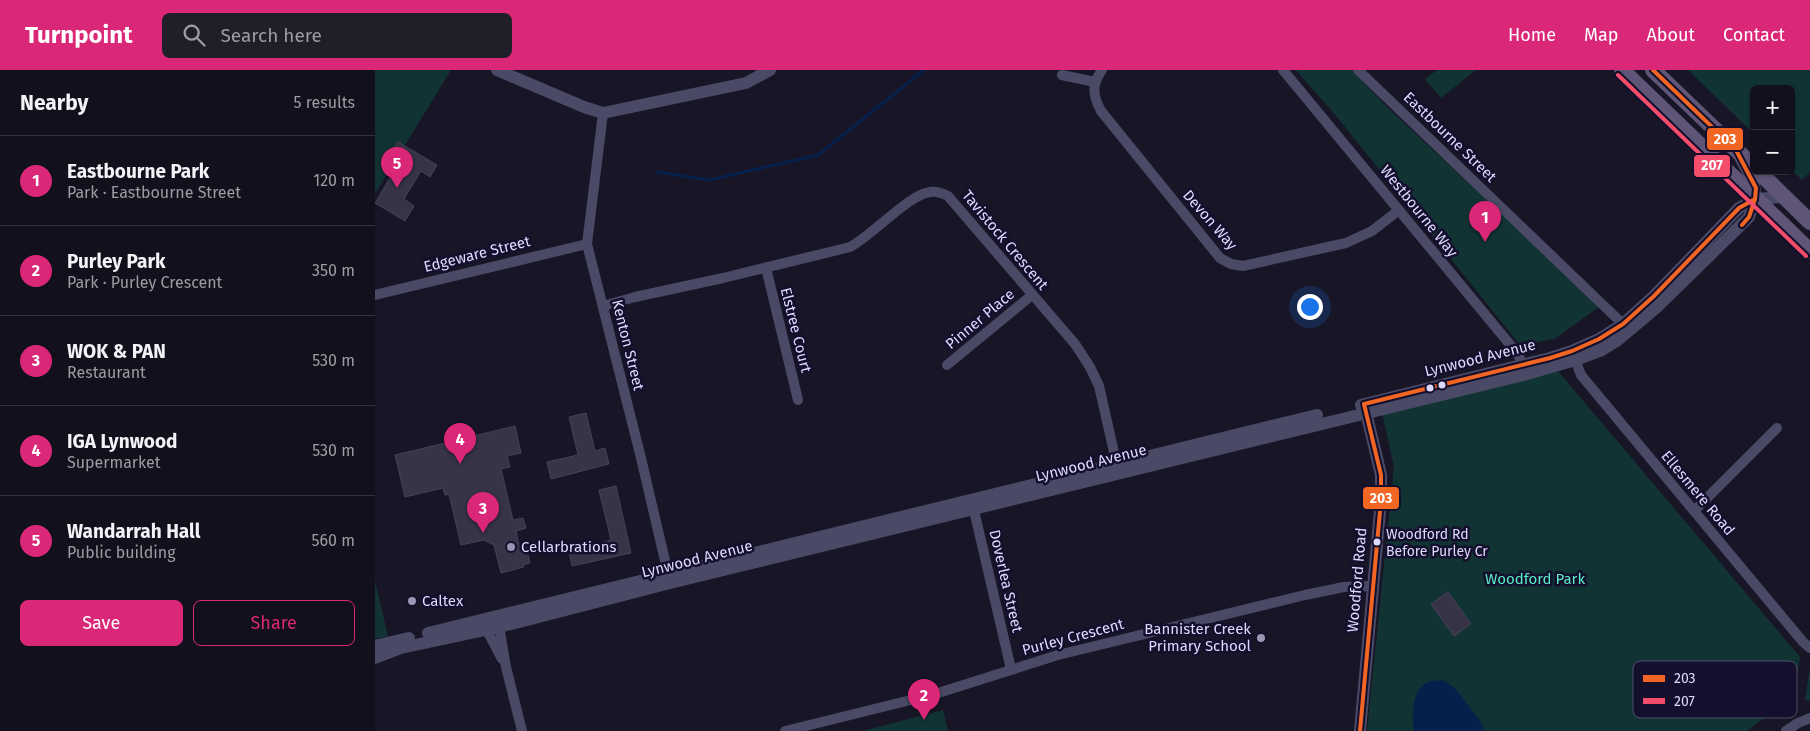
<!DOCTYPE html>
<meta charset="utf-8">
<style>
body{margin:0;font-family:"Fira Sans",sans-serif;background:#1f1e29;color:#f1f3f6}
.controls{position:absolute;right:15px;top:15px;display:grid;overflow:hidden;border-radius:8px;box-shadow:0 1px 4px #0004}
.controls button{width:45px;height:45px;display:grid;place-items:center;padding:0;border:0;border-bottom:1px solid #31303b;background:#12101c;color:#f1f3f6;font:25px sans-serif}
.you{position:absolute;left:934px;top:236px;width:18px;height:18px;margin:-12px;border:4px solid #fff;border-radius:50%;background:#1a73e8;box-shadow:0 0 0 8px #1a73e833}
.badge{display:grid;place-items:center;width:32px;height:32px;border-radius:50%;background:#db2777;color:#fff;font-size:16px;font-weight:700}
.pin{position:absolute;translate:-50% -41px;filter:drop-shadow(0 1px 2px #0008)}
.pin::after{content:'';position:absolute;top:26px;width:18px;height:15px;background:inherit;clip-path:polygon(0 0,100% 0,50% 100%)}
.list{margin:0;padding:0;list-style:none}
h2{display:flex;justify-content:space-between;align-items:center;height:65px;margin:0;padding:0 20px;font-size:21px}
h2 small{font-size:16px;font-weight:400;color:#9c9da3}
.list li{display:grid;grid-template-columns:32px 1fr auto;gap:15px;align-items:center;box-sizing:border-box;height:90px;padding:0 20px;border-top:1px solid #31303b}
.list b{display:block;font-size:19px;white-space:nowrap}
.list p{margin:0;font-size:16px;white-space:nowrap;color:#9c9da3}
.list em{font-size:16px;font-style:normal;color:#9c9da3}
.actions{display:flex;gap:10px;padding:15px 20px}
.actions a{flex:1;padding:11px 0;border:1px solid #db2777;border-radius:8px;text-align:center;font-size:18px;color:#db2777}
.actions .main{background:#db2777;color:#fff}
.icon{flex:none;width:28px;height:28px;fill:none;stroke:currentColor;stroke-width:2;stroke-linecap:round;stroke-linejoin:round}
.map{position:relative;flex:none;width:1435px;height:661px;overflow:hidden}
header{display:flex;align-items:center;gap:30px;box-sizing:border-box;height:70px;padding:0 25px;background:#db2777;color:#fff}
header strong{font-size:24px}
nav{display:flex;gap:28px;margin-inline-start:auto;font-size:18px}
.search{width:350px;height:45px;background:#1f1e29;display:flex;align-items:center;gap:12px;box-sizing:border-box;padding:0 18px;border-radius:8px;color:#9c9da3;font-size:19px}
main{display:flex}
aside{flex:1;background:#12101c}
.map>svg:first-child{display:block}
</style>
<header>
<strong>Turnpoint</strong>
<div class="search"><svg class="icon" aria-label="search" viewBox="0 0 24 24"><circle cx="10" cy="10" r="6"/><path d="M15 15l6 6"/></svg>Search here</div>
<nav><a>Home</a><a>Map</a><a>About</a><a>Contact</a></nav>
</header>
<main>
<aside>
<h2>Nearby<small>5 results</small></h2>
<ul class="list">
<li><span class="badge">1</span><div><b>Eastbourne Park</b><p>Park · Eastbourne Street</p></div><em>120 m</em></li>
<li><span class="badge">2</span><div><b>Purley Park</b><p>Park · Purley Crescent</p></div><em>350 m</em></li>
<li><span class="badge">3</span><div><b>WOK &amp; PAN</b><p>Restaurant</p></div><em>530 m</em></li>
<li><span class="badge">4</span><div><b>IGA Lynwood</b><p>Supermarket</p></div><em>530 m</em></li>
<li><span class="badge">5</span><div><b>Wandarrah Hall</b><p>Public building</p></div><em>560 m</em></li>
</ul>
<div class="actions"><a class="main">Save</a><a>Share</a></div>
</aside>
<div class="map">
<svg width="1435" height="661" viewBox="0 0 1435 661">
<rect width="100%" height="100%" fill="#181626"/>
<g fill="#123333">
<polygon points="0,0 76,0 0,124"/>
<polygon points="921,0 977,0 1010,35 1225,236 1180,269 1145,275 962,47"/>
<polygon points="1062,0 1101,0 1066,28 1050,9"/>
<polygon points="1313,0 1435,0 1435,102 1427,110 1416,100 1416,19 1379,19 1379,64"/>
<polygon points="1183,301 1425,587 1419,625 1372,661 992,661 1019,397 1007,343"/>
<polygon points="0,511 13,566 0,569"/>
<polygon points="1435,597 1435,631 1430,630"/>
<polygon points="568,640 573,661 488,661"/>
</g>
<path fill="#07204b" d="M 1068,610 L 1081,619 L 1104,649 L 1110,661 L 1039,661 C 1037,645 1036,617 1056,611 C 1059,610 1064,611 1068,610 Z"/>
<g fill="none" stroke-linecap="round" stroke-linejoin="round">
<polyline stroke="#07204b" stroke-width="3" points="283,102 334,110 443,85 549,0"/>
</g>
<g fill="#373447" stroke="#454159">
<polygon points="23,72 62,95 55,107 46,101 29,129 39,136 30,151 0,133 26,89 16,83"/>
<polygon points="211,343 220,381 230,378 234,394 176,409 172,392 203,385 194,347"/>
<polygon points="140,356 146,383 132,386 135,397 126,399 138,450 148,448 151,458 141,461 145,479 151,477 155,493 148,495 149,497 126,503 119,475 109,470 86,475 74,424 70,425 68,418 30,427 20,385"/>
<polygon points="241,416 256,483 197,496 194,481 236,470 224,420"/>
<polygon points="1073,522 1096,554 1079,566 1056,534"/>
</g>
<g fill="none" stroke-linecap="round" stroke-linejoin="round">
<g stroke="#4a4a67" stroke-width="10">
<path d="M 727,0 C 716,15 718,26 726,41 L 845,188 L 856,194 L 868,196 L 971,173 L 997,161 L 1024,140"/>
<polyline points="908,0 1142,283 1151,300"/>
<polyline points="983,0 1252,258"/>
<polyline points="687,5 720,12"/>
<polyline points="228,43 212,174 266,388 295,512"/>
<polyline points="391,198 423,330"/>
<polyline points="0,225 212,174"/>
<path d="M 228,236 L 260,227 L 348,208 L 475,177 C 498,165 533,125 555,122 C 561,121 567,123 573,126 L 700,274 L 715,297 L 724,316 L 743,400"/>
<polyline points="1198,284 1206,305 1428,572 1435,578"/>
<polyline points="572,295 657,225"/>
<polyline points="597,432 636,599"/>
<polyline points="1319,441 1402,358"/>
<polyline points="123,550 131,597 147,661"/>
<polyline points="108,553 127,589"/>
<polyline points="410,661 560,624 683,585 930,525 969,517 998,516"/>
<polyline points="1411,661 1423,653 1435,648"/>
</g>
<g stroke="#4a4a67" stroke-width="12">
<polyline points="122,0 209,37 228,43 371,13 395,0"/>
<polyline points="986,335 1175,288 1197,281 1224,269 1248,254 1279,226 1364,138 1380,129 1409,127"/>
<polyline points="53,563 942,345"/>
<polyline points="0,576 34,568"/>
<path d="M 0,588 L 26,578 L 124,557 L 295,513 L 1152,304 L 1200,290 L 1227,280 L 1243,270 L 1281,238 L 1374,147 C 1384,115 1381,118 1366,89"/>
<polyline points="985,661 1006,430 1006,405 989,334"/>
</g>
<g stroke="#5f5577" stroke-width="16">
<polyline points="1247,0 1435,181"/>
<polyline points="1278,0 1379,97"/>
<polyline points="1383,101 1435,152"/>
</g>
<defs>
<g id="bus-1">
<polyline points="1278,0 1361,80 1381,118 1380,129 1374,147 1367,155"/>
<polyline points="985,661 1006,430 1006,405 989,334 1175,288 1197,281 1224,269 1248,254 1279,226 1364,138 1380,129"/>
</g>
<polyline id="bus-2" points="1243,5 1431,186"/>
</defs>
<use href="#bus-1" stroke="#130f2d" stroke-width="8"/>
<use href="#bus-2" stroke="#130f2d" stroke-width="8"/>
<use href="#bus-1" stroke="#f26522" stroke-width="4"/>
<use href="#bus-2" stroke="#f44d6c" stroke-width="4"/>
</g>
<g fill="#dedaff" stroke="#130f2d" stroke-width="2">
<circle cx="1067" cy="315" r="4.5"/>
<circle cx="1055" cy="318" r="4.5"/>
<circle cx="1002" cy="472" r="4.5"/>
</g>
<g fill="#9995b3" stroke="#130f2d" stroke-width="2">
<circle cx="136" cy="477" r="5"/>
<circle cx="37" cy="531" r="5"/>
<circle cx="886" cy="568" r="5"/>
</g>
<g text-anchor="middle" stroke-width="5" stroke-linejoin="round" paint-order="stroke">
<g font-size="14" fill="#dedaff" stroke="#130f2d" text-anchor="start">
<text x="1011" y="469">Woodford Rd<tspan x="1011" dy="17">Before Purley Cr</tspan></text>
</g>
<g font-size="15" fill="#dedaff" stroke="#130f2d">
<text transform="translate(1075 67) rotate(44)" y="5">Eastbourne Street</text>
<text transform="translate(1044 141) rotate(51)" y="5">Westbourne Way</text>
<text transform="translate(835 150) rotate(49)" y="5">Devon Way</text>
<text transform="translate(630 170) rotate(50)" y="5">Tavistock Crescent</text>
<text transform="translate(102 184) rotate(-14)" y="5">Edgeware Street</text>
<text transform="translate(605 249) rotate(-40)" y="5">Pinner Place</text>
<text transform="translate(421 260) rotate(76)" y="5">Elstree Court</text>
<text transform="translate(253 275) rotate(76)" y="5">Kenton Street</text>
<text transform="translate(1105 288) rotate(-14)" y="5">Lynwood Avenue</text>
<text transform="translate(716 393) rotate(-14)" y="5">Lynwood Avenue</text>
<text transform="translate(1323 423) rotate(50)" y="5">Ellesmere Road</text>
<text transform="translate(322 489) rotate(-14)" y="5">Lynwood Avenue</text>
<text transform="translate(982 510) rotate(-85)" y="5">Woodford Road</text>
<text transform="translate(631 511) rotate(77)" y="5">Doverlea Street</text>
<text transform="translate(698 567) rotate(-15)" y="5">Purley Crescent</text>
</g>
<g font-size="15" fill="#dedaff" stroke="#130f2d" text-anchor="start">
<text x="146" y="482">Cellarbrations</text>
<text x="47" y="536">Caltex</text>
<text x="876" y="564" text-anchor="end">Bannister Creek<tspan x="876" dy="17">Primary School</tspan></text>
</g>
<g font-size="15" fill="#5aecc5" stroke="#130f2d">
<text x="1160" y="514">Woodford Park</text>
</g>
</g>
<rect x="1258" y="591" width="164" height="57" rx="8" fill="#130f2d" stroke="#504c6c" stroke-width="1"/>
<rect x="1268" y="605" width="22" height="7" fill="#f26522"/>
<rect x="1268" y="628" width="22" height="6" fill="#f44d6c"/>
<g font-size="14" fill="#dedaff">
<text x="1299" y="613">203</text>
<text x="1299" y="636">207</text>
</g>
<g stroke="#130f2d" stroke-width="2">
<rect x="1331" y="57" width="38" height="24" rx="5" fill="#f26522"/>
<rect x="1318" y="84" width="38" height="24" rx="5" fill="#f44d6c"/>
<rect x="987" y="416" width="38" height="24" rx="5" fill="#f26522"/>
</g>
<g font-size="14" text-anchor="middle" font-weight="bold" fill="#fff">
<text x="1350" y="74">203</text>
<text x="1337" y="100">207</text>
<text x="1006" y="433">203</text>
</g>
</svg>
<div class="controls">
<button>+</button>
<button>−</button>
</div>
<div class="you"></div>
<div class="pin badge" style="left:1110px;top:172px">1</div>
<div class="pin badge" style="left:549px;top:650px">2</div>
<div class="pin badge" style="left:108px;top:463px">3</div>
<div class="pin badge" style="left:85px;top:394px">4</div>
<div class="pin badge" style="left:22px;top:118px">5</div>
</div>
</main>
